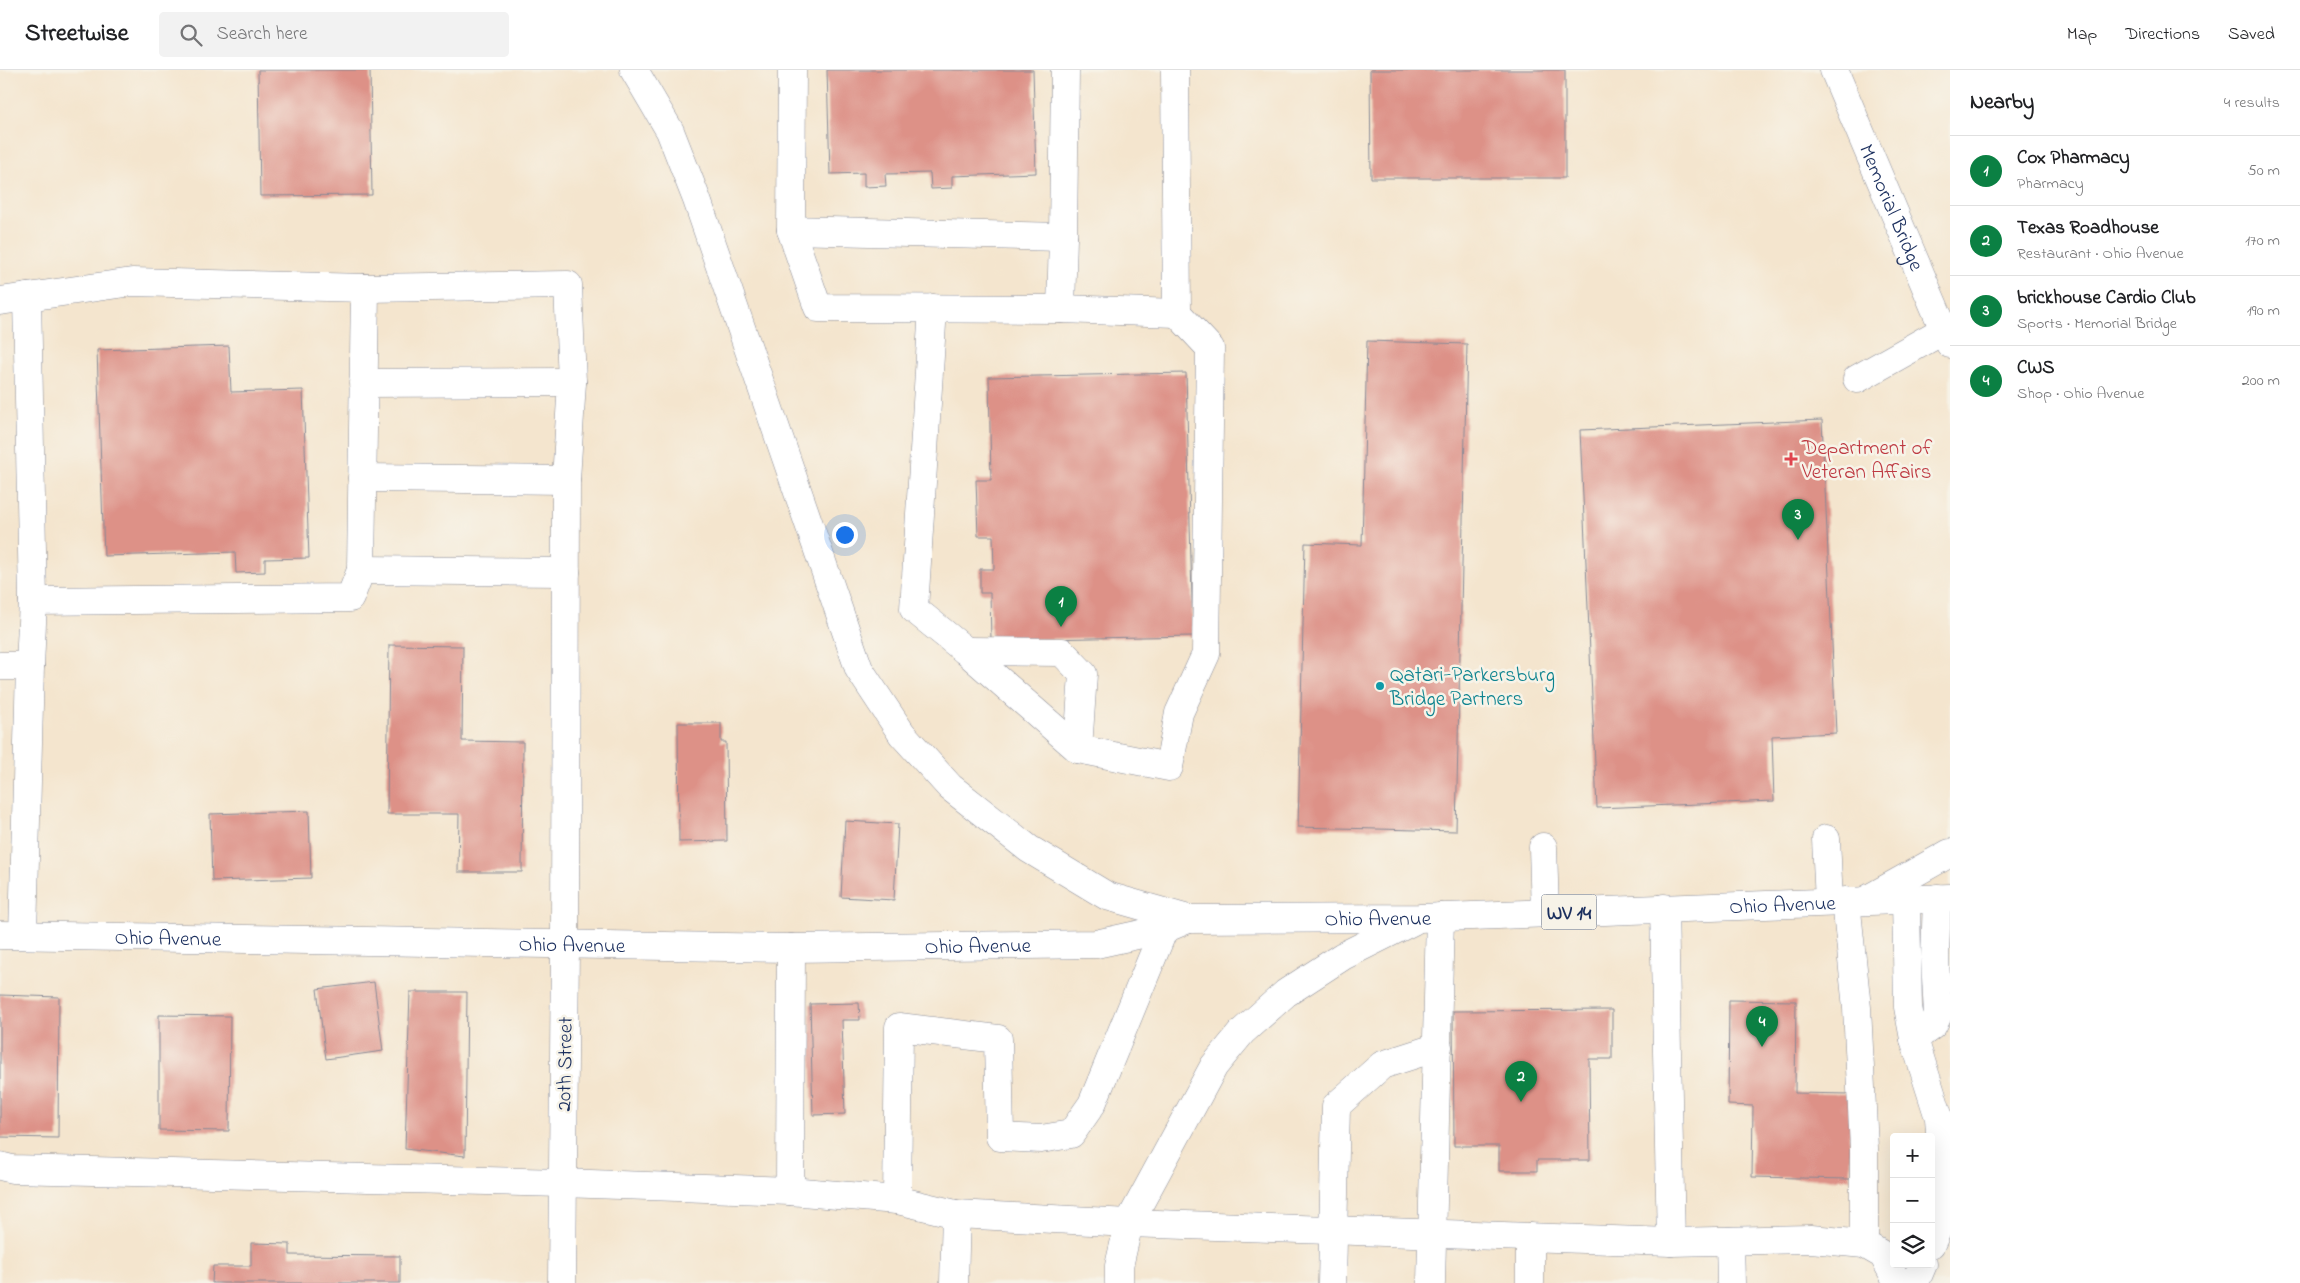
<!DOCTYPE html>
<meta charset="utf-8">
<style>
body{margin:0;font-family:"Indie Flower",sans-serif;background:#f2f2f2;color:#202124}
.controls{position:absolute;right:15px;bottom:15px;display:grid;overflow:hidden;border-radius:5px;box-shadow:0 5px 20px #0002}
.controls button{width:45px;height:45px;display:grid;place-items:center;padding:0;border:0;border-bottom:1px solid #e0e0e0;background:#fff;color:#202124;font:25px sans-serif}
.you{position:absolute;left:844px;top:464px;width:18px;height:18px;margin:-12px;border:4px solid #fff;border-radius:50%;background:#1a73e8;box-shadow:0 0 0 8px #1a73e833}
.badge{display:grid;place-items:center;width:32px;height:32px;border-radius:50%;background:#0b8043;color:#fff;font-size:16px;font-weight:700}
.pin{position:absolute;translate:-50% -41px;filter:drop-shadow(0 1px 2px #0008)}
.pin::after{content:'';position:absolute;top:26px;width:18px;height:15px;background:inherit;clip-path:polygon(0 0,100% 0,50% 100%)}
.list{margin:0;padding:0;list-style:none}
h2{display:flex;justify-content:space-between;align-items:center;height:65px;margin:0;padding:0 20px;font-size:21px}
h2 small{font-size:16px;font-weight:400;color:#757577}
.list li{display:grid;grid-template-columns:32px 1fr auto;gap:15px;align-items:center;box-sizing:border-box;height:70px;padding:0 20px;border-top:1px solid #e0e0e0}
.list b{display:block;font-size:19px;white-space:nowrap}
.list p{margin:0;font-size:16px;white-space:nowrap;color:#757577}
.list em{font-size:16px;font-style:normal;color:#757577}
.icon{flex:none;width:28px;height:28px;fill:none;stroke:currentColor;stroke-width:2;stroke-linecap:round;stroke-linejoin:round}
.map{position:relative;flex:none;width:1950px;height:1213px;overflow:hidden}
header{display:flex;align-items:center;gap:30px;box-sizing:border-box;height:70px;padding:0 25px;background:#fff;border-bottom:1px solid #e0e0e0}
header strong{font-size:24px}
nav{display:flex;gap:28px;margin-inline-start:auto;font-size:18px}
.search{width:350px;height:45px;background:#f2f2f2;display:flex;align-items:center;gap:12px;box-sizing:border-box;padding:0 18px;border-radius:5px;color:#757577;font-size:19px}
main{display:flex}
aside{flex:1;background:#fff}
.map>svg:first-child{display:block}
</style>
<header>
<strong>Streetwise</strong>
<div class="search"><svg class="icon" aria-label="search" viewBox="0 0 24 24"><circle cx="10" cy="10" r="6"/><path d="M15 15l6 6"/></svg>Search here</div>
<nav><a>Map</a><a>Directions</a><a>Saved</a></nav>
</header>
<main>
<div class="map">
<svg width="1950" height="1213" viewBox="0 0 1950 1213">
<rect width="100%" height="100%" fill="#f7f3e8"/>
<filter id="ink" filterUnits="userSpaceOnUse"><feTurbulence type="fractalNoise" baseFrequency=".02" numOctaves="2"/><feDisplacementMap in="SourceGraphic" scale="10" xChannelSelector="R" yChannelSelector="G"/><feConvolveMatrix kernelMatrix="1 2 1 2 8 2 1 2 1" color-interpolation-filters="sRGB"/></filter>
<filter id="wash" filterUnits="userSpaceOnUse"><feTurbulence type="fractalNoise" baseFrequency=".0096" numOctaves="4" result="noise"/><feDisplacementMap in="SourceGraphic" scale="20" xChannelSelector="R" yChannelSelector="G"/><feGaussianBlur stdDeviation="1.12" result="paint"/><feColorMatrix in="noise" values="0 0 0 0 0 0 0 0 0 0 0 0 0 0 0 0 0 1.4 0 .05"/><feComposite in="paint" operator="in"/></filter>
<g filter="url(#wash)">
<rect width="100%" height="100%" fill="#f4e5ce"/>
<g id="blocks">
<g fill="#dd9187">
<polygon points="258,0 370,0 372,125 260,126"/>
<polygon points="827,0 1033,0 1036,103 952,106 952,118 931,119 930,103 885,104 886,116 864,117 864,103 830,104"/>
<polygon points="1370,0 1565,0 1565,108 1371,108"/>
<polygon points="1367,271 1467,274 1456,761 1298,757 1305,473 1362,475"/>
<polygon points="229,276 231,322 303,320 309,488 265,489 265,502 236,503 235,482 104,486 97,280"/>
<polygon points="1186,303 1193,566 991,570 990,523 980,523 980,499 994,499 993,466 978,466 976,410 991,410 989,307"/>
<polygon points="1822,350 1836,663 1772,666 1774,731 1597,738 1580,360"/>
<polygon points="389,575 463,576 462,671 523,672 522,802 458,802 459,744 387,744"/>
<polygon points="678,653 721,653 721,672 726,672 727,771 679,772"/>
<polygon points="309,741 311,808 212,811 210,744"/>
<polygon points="845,751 898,754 894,830 841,827"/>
<polygon points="374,912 383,981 326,989 317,919"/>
<polygon points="410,922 467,922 465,1086 405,1079"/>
<polygon points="0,925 59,927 58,1068 0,1067"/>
<polygon points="1729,930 1796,931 1795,1023 1851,1024 1850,1109 1752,1107 1753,1036 1728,1035"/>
<polygon points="859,933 860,950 842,950 845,1044 813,1045 810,934"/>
<polygon points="1612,940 1612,989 1589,989 1590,1090 1537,1090 1537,1101 1499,1101 1499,1076 1454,1076 1453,941"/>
<polygon points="159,945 230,946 229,1061 159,1060"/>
<polygon points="251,1173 290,1174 290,1185 400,1186 400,1213 212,1213 213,1196 251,1196"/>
</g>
</g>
</g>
<g filter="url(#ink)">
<use href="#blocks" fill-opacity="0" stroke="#888a96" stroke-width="1"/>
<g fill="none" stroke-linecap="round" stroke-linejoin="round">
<defs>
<g id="minor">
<polyline points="792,0 791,160 1063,167 1065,0"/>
<polyline points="791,160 818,238 1061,239 1177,243"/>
<polyline points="27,227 33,531 30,596"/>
<polyline points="0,231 132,212 365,218 568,215 572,312 566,410 565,874 562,1213"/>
<polyline points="933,238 914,539 966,581 1078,679 1169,697 1179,643 1206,584 1210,278 1177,243 1175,0"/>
<polyline points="1061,239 1063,167"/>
<polyline points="1857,309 1944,260"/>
<polyline points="363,313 572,312"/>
<polyline points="362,408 566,410"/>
<polyline points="361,500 566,502"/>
<polyline points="33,531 350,528 361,500 365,218"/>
<polyline points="966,581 1062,582 1083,604 1078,679"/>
<polyline points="0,596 30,596 23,865"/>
<polyline points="1826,769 1829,832"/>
<polyline points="1543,777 1545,843"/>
<polyline points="1906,829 1908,937 1914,969 1939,1048 1942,1088 1939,1156 1931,1174"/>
<polyline points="1846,831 1857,938 1864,1078 1864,1174"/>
<path id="s1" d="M 0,865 L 791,878 L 1096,874 L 1164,859 L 1188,849"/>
<polyline points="1914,969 1933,955 1938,945 1935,888 1937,828"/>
<polyline points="0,1096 12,1099 562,1113 790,1121 897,1130 956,1144 954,1213"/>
<polyline points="790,1121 791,878"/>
<polyline points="897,1130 899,957 998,969 1000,1067 1041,1069 1071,1064 1092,1034 1164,859"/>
<polyline points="956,1144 1129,1153 1671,1172 1664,838"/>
<polyline points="1530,1167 1530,1213"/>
<polyline points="1730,1171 1731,1213"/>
<polyline points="1671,1172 1811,1169 1864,1174 1883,1185 1898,1213"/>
<polyline points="1332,1213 1336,1036 1382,995 1438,977"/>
<polyline points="1431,1213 1440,847"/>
<polyline points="1915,1213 1923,1194"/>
</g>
<g id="major">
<path id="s2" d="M 634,0 L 670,61 L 697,130 L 859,599 L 902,664 L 950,717 L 1029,779 L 1107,826 L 1188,849 L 1419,848 L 1950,828"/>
<path id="s3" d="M 1834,0 L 1950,274"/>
<polyline points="1868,829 1950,783"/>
<polyline points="1119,1213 1119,1196 1129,1153 1214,996 1242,962 1286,923 1343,886 1413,851"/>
</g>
</defs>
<use href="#minor" stroke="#888a96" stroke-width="29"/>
<use href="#major" stroke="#888a96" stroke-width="29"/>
<use href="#minor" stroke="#fff" stroke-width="28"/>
<use href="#major" stroke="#fff" stroke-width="28"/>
</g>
</g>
<path fill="#e0444e" stroke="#f7f3e8" stroke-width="2" d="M1788.5 381.5h5v5h5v5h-5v5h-5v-5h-5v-5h5z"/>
<circle fill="#0f9aa8" stroke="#f7f3e8" stroke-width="2" cx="1380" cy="616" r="5"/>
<g text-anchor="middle" stroke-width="5" stroke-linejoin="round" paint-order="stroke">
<rect fill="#f7f3e8" stroke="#5d6a87" stroke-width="1" x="1541.5" y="824.5" width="55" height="35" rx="4"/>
<g font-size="20" font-weight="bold" fill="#1b2f5e">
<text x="1569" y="849">WV 14</text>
</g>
<g font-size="21" fill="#1b2f5e" stroke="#f7f3e8">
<text dy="7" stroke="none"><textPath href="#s3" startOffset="149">Memorial Bridge</textPath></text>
<text dy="7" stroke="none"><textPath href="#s2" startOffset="1661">Ohio Avenue</textPath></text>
<text dy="7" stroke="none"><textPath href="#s2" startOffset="1256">Ohio Avenue</textPath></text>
<text dy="7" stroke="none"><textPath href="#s1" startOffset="168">Ohio Avenue</textPath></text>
<text dy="7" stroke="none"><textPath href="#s1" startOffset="572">Ohio Avenue</textPath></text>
<text dy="7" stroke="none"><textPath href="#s1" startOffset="978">Ohio Avenue</textPath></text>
<text transform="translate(564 994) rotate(-89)" y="7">20th Street</text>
</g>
<g font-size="21" fill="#be3a42" stroke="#f7f3e8" text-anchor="start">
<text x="1802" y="384">Department of<tspan x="1802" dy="24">Veteran Affairs</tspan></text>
</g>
<g font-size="21" fill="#0d838f" stroke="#f7f3e8" text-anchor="start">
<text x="1390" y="611">Qatari-Parkersburg<tspan x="1390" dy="24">Bridge Partners</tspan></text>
</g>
</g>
</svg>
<div class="controls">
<button>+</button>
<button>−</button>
<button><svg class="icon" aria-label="layers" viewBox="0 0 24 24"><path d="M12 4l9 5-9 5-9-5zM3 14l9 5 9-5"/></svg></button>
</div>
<div class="you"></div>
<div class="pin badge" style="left:1061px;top:557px">1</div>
<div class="pin badge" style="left:1521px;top:1032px">2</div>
<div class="pin badge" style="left:1798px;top:470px">3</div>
<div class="pin badge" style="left:1762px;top:977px">4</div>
</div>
<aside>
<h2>Nearby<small>4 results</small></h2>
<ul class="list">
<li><span class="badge">1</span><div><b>Cox Pharmacy</b><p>Pharmacy</p></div><em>50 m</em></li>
<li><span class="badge">2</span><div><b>Texas Roadhouse</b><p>Restaurant · Ohio Avenue</p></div><em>170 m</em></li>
<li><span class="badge">3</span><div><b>brickhouse Cardio Club</b><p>Sports · Memorial Bridge</p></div><em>190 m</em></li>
<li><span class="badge">4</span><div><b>CWS</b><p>Shop · Ohio Avenue</p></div><em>200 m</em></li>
</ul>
</aside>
</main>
